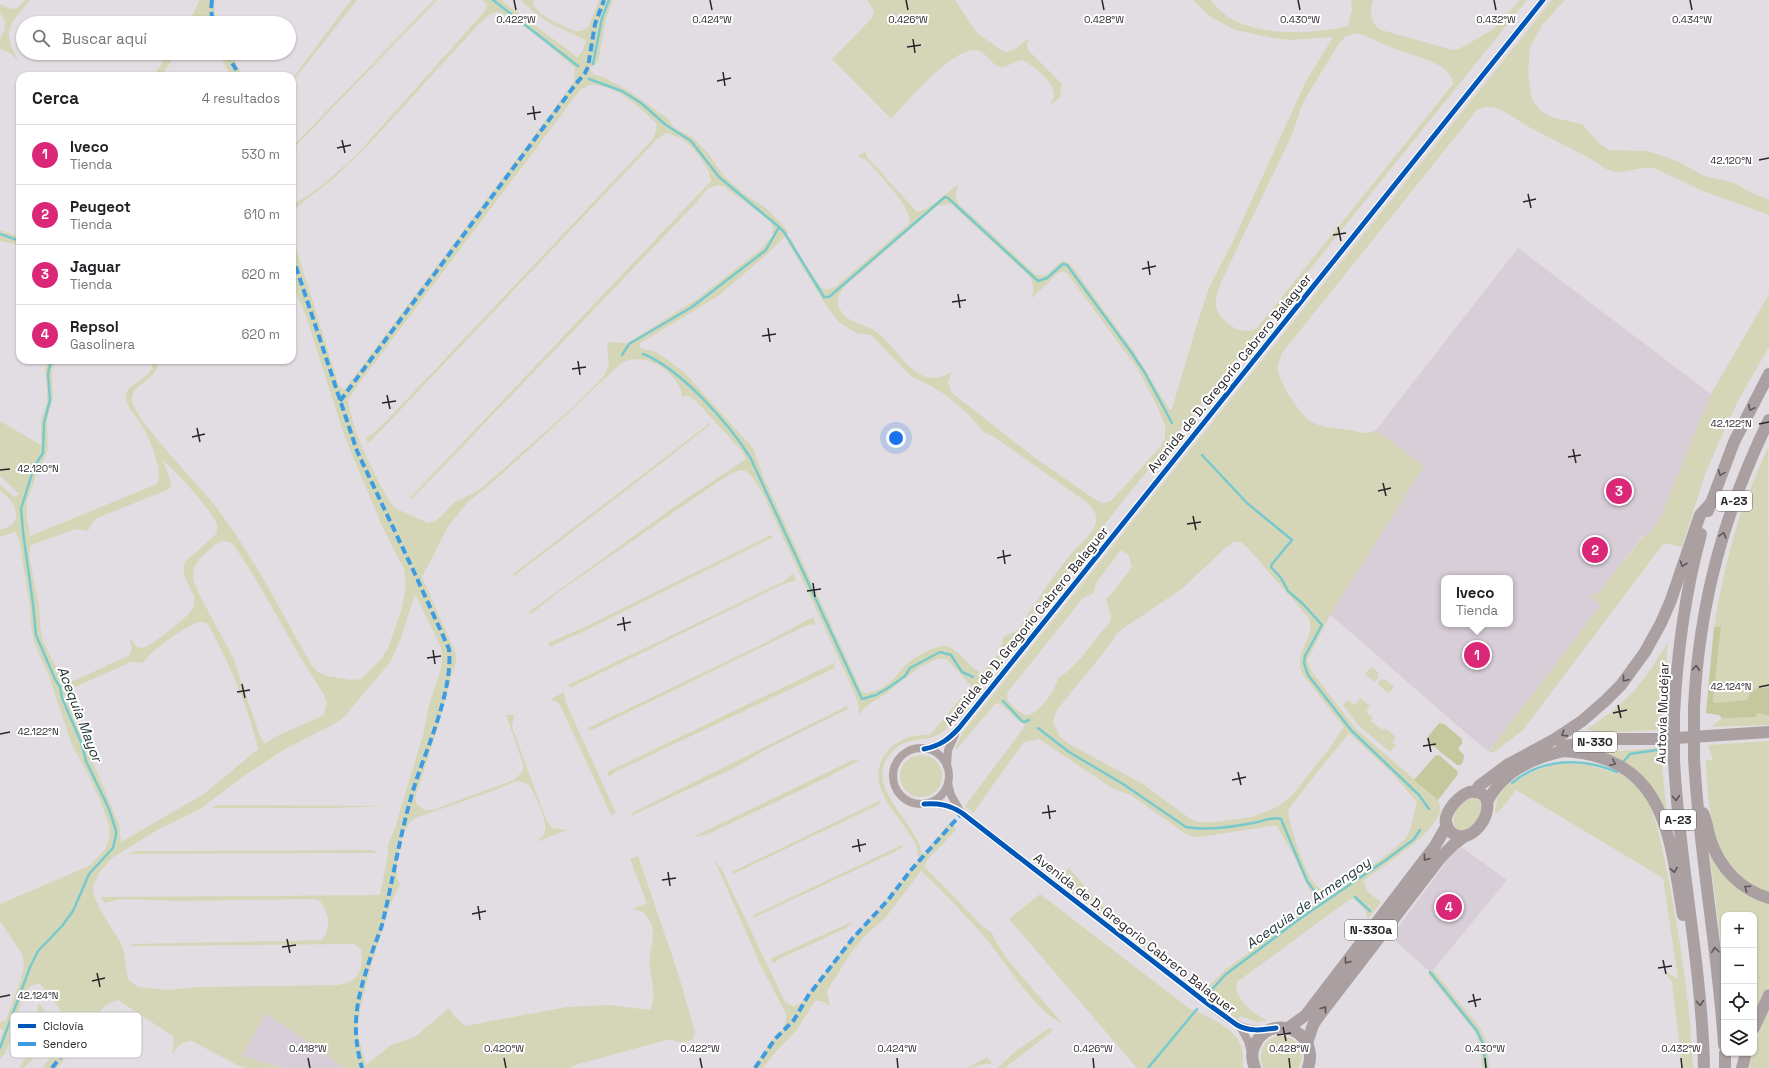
<!DOCTYPE html>
<html lang="es">
<meta charset="utf-8">
<style>
body{margin:0;font-family:"Space Grotesk",sans-serif;background:#f2f2f2;color:#202124}
.controls{position:absolute;right:12px;bottom:12px;display:grid;overflow:hidden;border-radius:8px;box-shadow:0 1px 3px #0004}
.controls button{width:36px;height:36px;display:grid;place-items:center;padding:0;border:0;border-bottom:1px solid #e0e0e0;background:#fff;color:#202124;font:20px sans-serif}
.you{position:absolute;left:896px;top:438px;width:14px;height:14px;margin:-10px;border:3px solid #fff;border-radius:50%;background:#1a73e8;box-shadow:0 0 0 6px #1a73e833}
.badge{display:grid;place-items:center;width:26px;height:26px;border-radius:50%;background:#db2777;color:#fff;font-size:13px;font-weight:700}
.pin{position:absolute;translate:-50% -50%;border:2px solid #fff;box-shadow:0 1px 4px #0006}
.popup{position:absolute;left:1441px;top:575px;width:72px;height:52px;box-sizing:border-box;display:grid;place-content:center;border-radius:8px;background:#fff;filter:drop-shadow(0 1px 3px #0005);font-size:13px;white-space:nowrap;color:#757577}
.popup b{font-size:15px;color:#202124}
.popup::after{content:'';position:absolute;left:50%;top:100%;margin-left:-8px;border:8px solid transparent;border-top-color:#fff}
.list{margin:0;padding:0;list-style:none}
h2{display:flex;justify-content:space-between;align-items:center;height:52px;margin:0;padding:0 16px;font-size:17px}
h2 small{font-size:13px;font-weight:400;color:#757577}
.list li{display:grid;grid-template-columns:26px 1fr auto;gap:12px;align-items:center;box-sizing:border-box;height:60px;padding:0 16px;border-top:1px solid #e0e0e0}
.list b{display:block;font-size:15px;white-space:nowrap}
.list p{margin:0;font-size:13px;white-space:nowrap;color:#757577}
.list em{font-size:13px;font-style:normal;color:#757577}
.icon{flex:none;width:22px;height:22px;fill:none;stroke:currentColor;stroke-width:2;stroke-linecap:round;stroke-linejoin:round}
.map{position:relative;flex:none;width:1769px;height:1068px;overflow:hidden}
.search{position:absolute;background:#fff;box-shadow:0 1px 3px #0004;left:16px;top:16px;width:280px;height:44px;display:flex;align-items:center;gap:10px;box-sizing:border-box;padding:0 14px;border-radius:22px;color:#757577;font-size:15px}
.panel{position:absolute;background:#fff;box-shadow:0 1px 3px #0004;left:16px;top:72px;width:280px;height:292px;border-radius:12px}
.map>svg:first-child{display:block}
</style>
<div class="map">
<svg width="1769" height="1068" viewBox="0 0 1769 1068">
<rect width="100%" height="100%" fill="#e2dde2"/>
<g fill="#d8ced8" fill-rule="evenodd">
<path d="M 1518,248 L 1711,394 L 1660,519 L 1647,536 L 1644,534 L 1598,594 L 1595,592 L 1591,597 L 1601,605 L 1489,751 L 1480,745 L 1429,701 L 1331,615 L 1330,613 L 1424,466 L 1376,430 ZM 1444,578 L 1510,578 L 1510,624 L 1444,624 Z"/>
<polygon points="1460,846 1507,880 1433,970 1428,970 1391,937 1445,864 1445,859"/>
<polygon points="266,1013 345,1068 283,1068 242,1056"/>
</g>
<g fill="#d5d6b7" fill-rule="evenodd">
<path d="M 25,0 L 30,0 C 10,25 1,29 18,60 L 7,51 L 0,49 L 0,39 L 5,29 L 5,21 L 0,13 L 0,4 L 10,9 L 17,8 Z"/>
<polygon points="200,0 215,0 214,7 216,23 188,23"/>
<polygon points="351,0 357,0 292,82 292,79"/>
<polygon points="434,0 437,0 292,150 292,147"/>
<path d="M 482,0 L 501,0 L 577,57 L 582,52 L 586,40 L 551,24 L 535,13 L 520,0 L 534,0 L 533,4 C 541,18 560,24 575,31 L 580,31 L 588,28 L 599,0 L 613,0 L 606,19 L 598,62 L 589,69 L 595,75 L 603,77 L 629,91 L 667,118 L 675,128 L 692,137 L 708,153 L 722,174 L 743,193 L 767,209 L 782,224 L 789,233 L 765,256 L 718,296 L 639,344 L 640,348 L 656,352 L 683,371 L 753,448 L 763,476 L 861,690 L 864,693 C 882,692 892,681 902,669 C 909,660 934,645 945,646 C 960,649 968,667 982,673 C 992,663 1003,652 1003,637 L 1016,631 L 1020,627 C 1035,603 1050,580 1068,558 C 1076,546 1093,536 1096,522 C 1098,513 1091,506 1085,501 L 996,438 L 984,432 L 966,412 L 947,396 L 931,386 L 912,377 L 871,335 L 856,333 L 838,321 L 825,304 L 791,248 L 788,243 L 788,240 L 791,238 L 797,251 L 819,285 C 824,291 829,290 835,287 L 910,223 C 910,205 881,177 869,163 L 865,159 L 858,157 L 865,151 L 868,158 L 917,212 C 928,211 948,191 959,184 C 956,191 953,197 959,204 L 1034,273 C 1050,282 1051,265 1064,261 L 1072,266 L 1133,350 L 1169,409 L 1172,409 L 1198,321 L 1209,288 L 1234,239 L 1306,81 L 1333,37 L 1289,40 L 1273,38 L 1235,30 L 1211,17 L 1193,0 L 1210,0 C 1216,6 1221,12 1228,17 C 1261,37 1312,34 1348,26 L 1352,9 L 1351,0 L 1373,0 C 1370,14 1369,21 1381,30 L 1453,50 L 1459,49 L 1494,29 L 1520,0 L 1527,0 L 1123,501 L 945,730 C 929,744 911,735 895,749 C 856,785 920,822 922,856 L 951,821 L 956,830 L 928,859 L 924,866 L 981,925 L 992,933 L 996,942 L 1007,959 L 1062,1023 C 1037,1013 1005,962 987,940 C 967,916 944,893 921,871 L 886,917 L 863,938 L 850,954 L 827,991 L 830,1006 L 821,1001 L 815,1001 L 796,1031 L 772,1056 L 763,1068 L 753,1068 L 775,1036 L 783,1029 L 786,1019 L 786,1014 L 760,964 L 714,859 L 722,870 L 785,1002 L 793,1006 L 797,1005 L 802,1002 L 852,938 L 884,903 L 919,860 C 918,855 918,850 916,845 C 903,818 860,785 887,752 C 900,737 912,735 930,735 L 971,686 L 947,659 C 929,655 902,682 888,692 C 878,700 865,704 859,715 L 858,705 L 855,694 L 762,492 C 745,463 743,466 716,483 L 560,591 L 531,614 L 529,612 L 674,507 L 746,459 L 741,450 L 695,400 L 689,396 L 682,397 C 681,372 641,349 620,364 L 546,434 L 495,480 L 468,502 L 449,525 L 422,577 L 456,654 C 457,666 453,669 450,680 C 442,718 429,755 417,792 L 415,798 L 417,804 L 425,810 L 432,810 L 514,780 L 522,772 L 524,767 L 506,715 L 514,715 L 512,727 L 546,819 L 552,828 L 568,830 L 535,842 C 540,839 545,836 545,830 C 547,819 535,795 529,785 L 524,782 L 516,781 L 498,789 L 418,817 C 414,819 410,821 408,825 C 401,834 392,875 400,884 L 389,908 L 370,969 L 361,1006 L 357,1032 L 366,1065 L 391,1045 L 415,1037 L 449,1008 L 454,1016 L 465,1026 L 567,1007 L 609,1005 L 650,1010 C 659,992 647,974 650,955 C 651,945 655,938 652,927 C 651,921 647,917 643,912 L 632,909 L 647,903 L 630,859 L 638,856 L 678,973 L 695,1032 L 693,1039 C 681,1046 680,1040 670,1040 C 667,1040 662,1041 659,1042 L 575,1065 L 571,1068 L 345,1068 L 266,1013 L 242,1056 L 283,1068 L 248,1068 L 239,1066 L 192,1041 C 182,1041 178,1046 172,1054 L 174,1041 L 173,1036 L 118,1000 C 96,1006 89,1028 77,1044 C 71,1053 64,1060 57,1068 L 42,1068 C 78,1024 74,1027 40,984 C 16,980 17,1046 0,1059 L 0,1041 L 3,1030 L 0,1028 L 0,1022 L 6,1020 L 23,973 L 24,964 L 22,954 L 0,921 L 0,904 L 91,865 L 106,848 L 110,835 L 109,826 L 102,805 L 90,778 L 72,745 L 49,676 L 34,642 L 31,626 L 30,607 L 19,538 L 15,532 L 0,537 L 0,530 C 5,528 12,526 14,522 C 21,510 9,497 0,491 L 0,484 L 14,497 L 19,494 L 0,476 L 0,421 L 41,445 L 41,419 L 47,403 L 47,386 L 45,370 L 48,360 L 55,360 L 52,371 L 53,397 L 47,420 L 48,449 L 46,455 L 37,473 L 27,501 L 27,520 L 30,536 L 157,484 C 164,473 150,440 144,429 C 139,420 131,412 127,403 C 118,382 156,382 152,360 L 157,360 C 161,382 130,381 132,401 C 135,418 187,473 201,489 C 246,540 278,607 312,666 L 318,672 L 327,676 L 352,680 L 361,679 L 382,658 L 388,648 L 402,608 L 406,586 L 404,569 L 382,526 L 344,435 L 306,316 L 292,283 L 292,235 L 339,386 L 344,390 L 560,101 L 574,81 L 575,68 C 563,58 511,12 497,12 C 489,13 483,21 477,26 L 371,142 L 335,177 L 292,211 L 292,203 C 308,201 345,165 358,153 L 485,11 L 487,4 ZM 1358,33 C 1371,38 1384,45 1398,50 C 1416,57 1450,62 1453,84 L 1257,328 C 1242,338 1216,320 1216,303 C 1216,296 1219,288 1221,282 L 1292,135 L 1301,108 L 1308,94 L 1338,45 L 1346,36 ZM 590,85 C 617,84 639,107 657,124 L 654,138 L 392,415 L 376,431 L 365,438 L 369,443 L 657,139 L 666,133 C 673,135 681,137 686,142 C 696,151 710,168 711,181 L 410,498 L 412,499 L 695,204 L 708,188 L 719,185 L 723,186 L 770,221 L 773,226 L 772,236 L 761,249 L 696,300 L 627,343 L 608,342 L 607,344 L 609,364 L 604,376 L 573,407 L 483,487 C 474,494 464,497 455,502 C 446,509 440,522 428,523 L 397,509 L 391,504 C 373,472 354,437 348,400 L 358,385 L 580,90 ZM 948,204 L 952,205 L 1026,273 C 1034,282 1035,287 1031,299 L 1058,273 L 1063,271 L 1067,273 L 1137,368 L 1154,400 L 1165,425 L 1165,438 L 1161,446 L 1111,501 L 1102,503 L 1093,498 L 1038,460 L 952,393 L 948,382 L 952,372 C 914,394 900,347 875,331 C 864,324 848,323 841,311 C 835,303 838,296 843,288 L 937,206 ZM 163,460 C 177,473 208,506 216,522 C 218,526 217,530 216,534 L 185,562 C 178,579 198,591 194,606 C 192,615 157,640 148,646 L 142,648 L 137,647 L 129,637 C 131,644 134,651 128,656 L 73,681 L 61,677 L 43,641 L 40,625 L 39,605 L 29,555 L 31,545 L 76,529 L 88,531 L 92,523 L 97,518 L 167,490 L 171,486 L 171,482 ZM 223,541 L 232,543 C 266,591 290,644 323,693 L 327,702 L 324,715 L 277,736 L 265,744 L 260,736 L 233,657 L 201,598 L 193,580 L 194,568 L 201,557 L 216,544 ZM 415,594 L 435,635 L 441,648 L 442,662 L 440,672 L 429,705 L 423,735 L 401,807 L 396,826 L 388,844 L 388,854 L 380,895 L 101,897 L 105,903 L 121,899 L 181,901 L 314,899 L 320,901 C 329,915 332,926 322,940 L 132,944 L 131,946 L 354,944 L 361,949 C 364,970 358,983 337,985 L 199,987 L 167,990 L 138,987 L 128,979 L 123,947 L 100,909 L 93,893 L 93,887 L 99,873 L 112,858 L 159,829 L 202,808 L 241,778 L 285,749 L 338,722 L 345,716 L 391,661 L 401,638 ZM 199,622 L 205,622 L 208,624 C 229,663 248,705 258,749 L 204,794 L 121,842 L 119,825 L 110,803 L 66,698 L 75,687 L 131,662 L 137,662 L 143,663 C 148,652 186,626 199,622 Z"/>
<path d="M 867,0 L 955,0 L 977,33 L 1000,49 L 1006,52 L 1015,49 L 1029,38 L 1027,44 L 1028,50 L 1062,84 L 1060,97 L 1050,105 C 1051,102 1053,99 1054,96 C 1056,83 1032,64 1022,60 C 1016,61 1010,65 1005,67 C 993,70 987,51 976,50 C 951,49 908,101 891,119 L 832,59 L 873,17 L 874,11 Z"/>
<path d="M 1552,0 L 1565,0 L 1542,25 L 1530,48 L 1528,71 L 1531,94 L 1534,103 L 1541,111 L 1551,117 L 1582,124 L 1600,144 L 1609,150 L 1648,151 L 1677,161 L 1704,176 L 1732,182 L 1752,193 L 1769,200 L 1769,215 L 1703,191 L 1654,168 C 1639,165 1624,175 1612,171 C 1604,169 1598,163 1591,159 C 1571,149 1551,138 1531,128 C 1515,120 1495,99 1477,110 L 1282,353 C 1280,359 1277,365 1278,371 C 1281,385 1299,413 1310,421 C 1321,428 1336,428 1349,430 C 1358,431 1368,436 1376,430 L 1424,466 L 1331,613 L 1307,661 L 1312,672 L 1355,728 L 1438,800 C 1440,805 1441,811 1439,815 C 1427,839 1384,865 1363,881 L 1368,892 L 1381,902 L 1368,919 L 1365,910 L 1353,898 L 1349,900 L 1237,982 C 1232,998 1255,1016 1268,1020 L 1257,1022 L 1240,1016 L 1238,1020 C 1226,1012 1217,1002 1205,996 L 1207,988 L 1225,970 L 1307,909 L 1312,904 L 1314,899 L 1291,850 L 1276,825 L 1207,836 L 1194,837 L 1186,834 L 1131,795 L 1112,788 L 1039,739 L 1025,742 L 1021,746 L 973,813 L 965,806 L 1023,729 L 1025,725 L 1016,719 L 1002,705 L 999,703 L 995,704 L 955,751 L 956,746 L 963,732 ZM 1234,542 L 1241,542 L 1247,547 L 1308,617 C 1318,639 1291,650 1303,675 L 1344,727 L 1328,750 L 1294,793 L 1284,802 L 1275,808 L 1251,817 L 1216,822 L 1198,822 L 1189,818 L 1143,784 L 1069,744 L 1060,737 L 1053,722 L 1057,710 L 1109,646 L 1118,632 L 1183,588 L 1225,548 ZM 1121,550 L 1128,554 L 1132,567 L 1110,596 L 1106,599 L 1111,616 L 1110,622 C 1093,640 1079,666 1058,678 C 1057,688 1039,714 1028,715 C 1021,716 1013,705 1008,701 L 1007,693 L 1083,598 L 1094,593 L 1096,583 ZM 1349,733 L 1392,773 L 1417,802 C 1414,812 1412,825 1408,835 C 1401,847 1338,893 1325,892 C 1320,889 1314,884 1311,879 C 1302,863 1290,828 1288,810 L 1311,780 Z"/>
<polygon points="168,53 176,53 162,76 154,76"/>
<polygon points="218,53 231,53 243,76 231,76"/>
<polygon points="0,230 20,237 20,245 0,241"/>
<polygon points="1769,294 1769,347 1739,399 1720,440 1706,472 1682,547 1664,543 1523,730 1493,753 1489,751 1601,605 1591,597 1595,592 1598,594 1645,534 1647,536 1660,519 1711,394"/>
<path d="M 710,423 L 710,425 C 645,476 580,526 514,576 L 513,574 Z"/>
<path d="M 1768,447 L 1769,687 C 1756,689 1753,685 1747,700 L 1715,703 L 1713,701 L 1721,628 L 1714,627 C 1721,587 1729,548 1742,510 C 1750,489 1759,468 1768,447 Z"/>
<polygon points="771,535 773,537 582,632 550,647 548,643 587,626"/>
<polygon points="793,573 796,580 781,585 570,688 568,685 785,581"/>
<polygon points="813,617 816,625 812,624 801,628 590,731 588,728 765,643"/>
<path d="M 1668,642 L 1660,730 L 1597,733 L 1587,729 C 1628,703 1643,683 1668,642 Z"/>
<polygon points="834,663 835,668 615,772 609,777 607,772"/>
<polygon points="1371,667 1379,673 1377,675 1379,677 1375,682 1365,674"/>
<polygon points="1381,679 1384,680 1385,679 1394,687 1389,693 1377,684"/>
<polygon points="564,692 566,703 616,813 611,815 562,709 558,703 551,699"/>
<polygon points="1360,698 1370,706 1366,712 1373,718 1371,721 1383,730 1385,728 1396,737 1392,742 1396,745 1390,752 1358,725 1343,705 1348,700 1355,705"/>
<polygon points="847,706 848,709 767,749 732,769 633,815 630,814"/>
<polygon points="1758,713 1769,716 1769,725 1711,727 1722,718"/>
<path d="M 1769,741 L 1769,893 C 1712,869 1708,815 1706,760 L 1713,760 L 1708,745 Z"/>
<path d="M 1660,748 L 1667,814 C 1657,795 1647,777 1628,765 C 1620,761 1610,758 1602,755 L 1603,752 Z"/>
<circle cx="921" cy="776" r="21"/>
<polygon points="855,759 859,760 828,777 706,835 693,837"/>
<path d="M 1566,763 L 1588,765 L 1618,774 L 1620,773 C 1629,780 1640,788 1646,798 C 1658,821 1662,847 1667,871 C 1680,936 1690,1002 1693,1068 L 1682,1068 L 1672,982 L 1664,971 L 1678,979 L 1663,878 L 1516,790 L 1498,813 L 1495,812 L 1498,796 L 1509,783 L 1512,785 C 1528,772 1546,766 1566,763 Z"/>
<path d="M 1471,798 C 1496,797 1469,845 1454,826 C 1451,814 1460,802 1471,798 Z"/>
<polygon points="879,801 880,804 733,874 732,872"/>
<polygon points="218,805 388,806 334,808 211,808"/>
<polygon points="902,845 903,847 892,853 753,918 754,915"/>
<polygon points="358,850 372,850 378,853 128,854 136,851"/>
<polygon points="1709,850 1769,903 1769,985 1754,1015 1754,915 1724,915 1724,964"/>
<polygon points="1069,868 1093,896 1153,954 1056,878"/>
<path d="M 1040,894 L 1190,1009 C 1207,1015 1236,1029 1241,1046 C 1244,1053 1242,1061 1243,1068 L 1137,1068 L 1009,919 Z"/>
<polygon points="854,921 846,928 781,958 774,963 770,959"/>
<polygon points="1433,970 1481,1029 1487,1044 1489,1068 1482,1068 1480,1045 1475,1032 1428,974"/>
<polygon points="39,1003 54,1022 58,1034 24,1068 19,1068 27,1056"/>
<path d="M 1769,1008 L 1769,1068 L 1749,1068 C 1754,1048 1760,1028 1769,1008 Z"/>
<polygon points="1049,1028 1053,1030 1051,1032 1005,1068 997,1068 1016,1051"/>
<path d="M 1278,1036 C 1296,1034 1308,1052 1298,1068 L 1263,1068 C 1257,1054 1263,1040 1278,1036 Z"/>
<path d="M 987,1057 L 992,1064 C 983,1063 976,1068 967,1068 Z"/>
</g>
<g fill="#c5c79d">
<path d="M 1714,627 L 1721,627 L 1713,701 L 1715,703 L 1747,700 C 1753,685 1756,689 1769,687 L 1769,716 L 1758,713 L 1755,717 L 1722,718 L 1719,715 L 1706,713 Z"/>
<polygon points="1439,723 1444,724 1462,739 1462,743 1458,749 1464,755 1463,762 1460,765 1457,765 1427,741 1427,738"/>
<polygon points="1439,755 1457,771 1458,774 1438,800 1414,780 1435,756"/>
</g>
<g fill="none" stroke-linecap="round" stroke-linejoin="round">
<g stroke="#78c9cd" stroke-width="2.5">
<polyline points="493,0 578,66"/>
<polyline points="593,64 602,18 609,0"/>
<polyline points="589,79 622,91 641,103 666,125 691,141 719,177 779,227 766,250 692,307 629,344 622,355"/>
<polyline points="779,227 784,232 824,297 829,297 945,197 948,198 1038,281 1047,278 1063,264 1067,265 1131,352 1145,373 1172,423"/>
<polyline points="0,234 20,241"/>
<path d="M 643,354 C 680,368 729,424 750,457 L 862,699 L 876,695 L 888,688 L 905,676 L 910,668 L 940,652 L 951,655 L 962,672 L 973,677"/>
<polyline points="1202,455 1247,503 1292,540 1272,564 1271,567 1281,578 1288,591 1303,604 1322,625 1305,656 1304,663 1308,675 1351,730 1419,795 1429,809"/>
<polyline points="1003,701 1022,721 1024,722 1029,720"/>
<path d="M 1038,728 L 1069,752 L 1123,784 L 1186,827 C 1207,831 1232,827 1253,823 C 1261,822 1272,816 1281,819 L 1307,881 L 1323,903"/>
<polyline points="1624,761 1630,754 1657,750"/>
<path d="M 1512,783 C 1542,758 1582,757 1617,772"/>
<polyline points="1355,897 1370,911"/>
<polyline points="1430,972 1477,1031 1483,1044 1486,1068"/>
<polyline points="1208,994 1225,975 1298,920 1386,860 1414,839 1420,830"/>
<polyline points="0,1048 30,967 38,951 62,926 73,911 89,874 113,848 116,835 116,831 109,809 86,761 81,742 62,698 60,687 55,679 36,635 33,604 23,532 21,509 34,467 43,453 44,423 50,400 48,374 51,360"/>
<polyline points="1148,1068 1197,1009"/>
</g>
<g stroke="#aea3a2" stroke-width="8">
<circle cx="921" cy="776" r="28"/>
<path d="M 924,749 C 940,746 949,739 959,728 L 1543,0"/>
<polyline points="947,766 948,750 955,735"/>
<polyline points="948,783 951,795 960,811"/>
<path d="M 924,804 C 939,803 950,805 962,813 L 1208,1004 C 1228,1019 1241,1033 1268,1029"/>
<polyline points="1241,1028 1248,1041 1251,1053"/>
</g>
<g stroke="#aba0a1" stroke-width="12">
<polyline points="1708,511 1734,442 1769,374"/>
<path d="M 1694,707 C 1699,604 1724,512 1769,420"/>
<path d="M 1674,715 C 1677,653 1685,593 1701,534"/>
<polyline points="1562,746 1618,739 1660,739 1769,732"/>
<path d="M 1562,751 C 1665,756 1669,833 1683,915"/>
<path d="M 1694,758 C 1699,854 1718,949 1724,1045"/>
<path d="M 1674,760 C 1679,863 1702,965 1704,1068"/>
<path d="M 1469,792 C 1501,788 1486,833 1464,836 C 1460,837 1456,836 1452,833 C 1435,821 1456,797 1469,792 Z"/>
<polyline points="1475,792 1479,786 1507,765 1555,739 1582,721 1605,701 1621,685 1645,652 1661,623 1671,600 1700,515 1710,504"/>
<path d="M 1487,802 C 1503,771 1536,756 1569,750"/>
<path d="M 1703,813 C 1707,822 1708,832 1711,841 C 1720,868 1741,890 1769,898"/>
<polyline points="1288,1028 1306,1015 1435,846 1447,825"/>
<polyline points="1754,1028 1769,995"/>
<polyline points="1307,1043 1313,1025 1319,1016 1441,857 1453,845 1465,836"/>
<polyline points="1725,1053 1725,1068"/>
<path d="M 1255,1068 C 1252,1061 1251,1054 1254,1047 C 1267,1011 1321,1029 1308,1068"/>
<polyline points="1742,1068 1746,1053"/>
</g>
<g stroke="#aba0a1" stroke-width="12">
<polyline points="1674,715 1674,760"/>
<polyline points="1694,758 1694,707"/>
</g>
<g stroke="#3d9ce1" stroke-width="4" stroke-dasharray="8 4" stroke-linecap="butt">
<polyline points="212,0 211,10 213,23"/>
<polyline points="226,53 240,76"/>
<path d="M 292,255 L 357,451 L 415,574 L 449,649 C 453,688 430,741 417,778 C 401,826 394,876 382,925 C 379,935 374,945 371,956 C 357,998 350,1025 362,1068"/>
<polyline points="340,401 575,85 585,73 588,67 595,24 604,0"/>
<polyline points="52,1068 79,1034 81,1029"/>
<polyline points="755,1068 775,1039 794,1020 808,996 853,938 888,900 911,870 962,813"/>
</g>
<defs>
<g id="cycleway">
<path d="M 924,749 C 940,746 949,739 959,728 L 1543,0"/>
<path d="M 924,804 C 939,803 950,805 962,813 L 1208,1004 L 1237,1025 C 1249,1032 1263,1030 1276,1028"/>
</g>
</defs>
<use href="#cycleway" stroke="#fff" stroke-width="8"/>
<use href="#cycleway" stroke="#0057b8" stroke-width="5"/>
</g>
<defs><path id="oneway-chevron" d="M-2-3.5L2.5 0L-2 3.5" fill="none" stroke-width="1.6" stroke-linecap="round" stroke-linejoin="round"/></defs>
<g stroke="#5d5759">
<use href="#oneway-chevron" transform="translate(1751 408) rotate(117)"/>
<use href="#oneway-chevron" transform="translate(1721 473) rotate(111)"/>
<use href="#oneway-chevron" transform="translate(1723 535) rotate(-74)"/>
<use href="#oneway-chevron" transform="translate(1683 564) rotate(109)"/>
<use href="#oneway-chevron" transform="translate(1696 668) rotate(-85)"/>
<use href="#oneway-chevron" transform="translate(1625 679) rotate(129)"/>
<use href="#oneway-chevron" transform="translate(1564 734) rotate(148)"/>
<use href="#oneway-chevron" transform="translate(1613 763) rotate(25)"/>
<use href="#oneway-chevron" transform="translate(1676 798) rotate(85)"/>
<use href="#oneway-chevron" transform="translate(1426 858) rotate(127)"/>
<use href="#oneway-chevron" transform="translate(1674 870) rotate(80)"/>
<use href="#oneway-chevron" transform="translate(1747 888) rotate(-146)"/>
<use href="#oneway-chevron" transform="translate(1715 950) rotate(-97)"/>
<use href="#oneway-chevron" transform="translate(1347 961) rotate(127)"/>
<use href="#oneway-chevron" transform="translate(1700 1003) rotate(85)"/>
<use href="#oneway-chevron" transform="translate(1324 1009) rotate(-52)"/>
</g>
<path fill="none" stroke="#292629" stroke-width="1.5" d="M 514,0 L 516,10M 710,0 L 712,10M 906,0 L 908,10M 1102,0 L 1104,10M 1298,0 L 1300,10M 1494,0 L 1496,10M 1690,0 L 1692,10M 913,39 L 915,53M 907,47 L 921,45M 723,72 L 725,86M 717,81 L 731,78M 533,106 L 535,120M 527,114 L 541,112M 342,140 L 345,153M 337,148 L 351,145M 1759,160 L 1769,158M 1528,194 L 1531,208M 1523,202 L 1536,199M 1338,227 L 1341,241M 1333,235 L 1346,233M 1148,261 L 1150,275M 1142,269 L 1156,266M 958,294 L 960,308M 952,302 L 966,300M 768,328 L 770,342M 762,336 L 776,334M 578,361 L 580,375M 572,369 L 586,367M 387,395 L 390,409M 382,403 L 396,401M 1759,424 L 1769,422M 197,428 L 200,442M 192,437 L 205,434M 1573,449 L 1576,463M 1568,457 L 1581,455M 0,470 L 10,469M 1383,483 L 1386,496M 1378,491 L 1391,488M 1193,516 L 1196,530M 1187,524 L 1201,522M 1003,550 L 1005,564M 997,558 L 1011,555M 813,583 L 815,597M 807,591 L 821,589M 623,617 L 625,631M 617,625 L 631,622M 433,650 L 435,664M 427,658 L 441,656M 242,684 L 245,698M 1759,687 L 1769,685M 237,692 L 250,690M 1618,705 L 1621,718M 1613,713 L 1627,710M 0,734 L 10,732M 1428,738 L 1431,752M 1423,746 L 1436,744M 1238,772 L 1241,785M 1232,780 L 1246,777M 1048,805 L 1050,819M 1042,813 L 1056,811M 858,839 L 860,852M 852,847 L 866,844M 668,872 L 670,886M 662,880 L 676,878M 478,906 L 480,920M 472,914 L 486,911M 287,939 L 290,953M 282,947 L 296,945M 1663,960 L 1666,974M 1658,968 L 1672,966M 97,973 L 100,987M 92,981 L 105,978M 1473,994 L 1476,1007M 0,997 L 10,995M 1468,1002 L 1481,999M 1283,1027 L 1286,1041M 1277,1035 L 1291,1033M 308,1058 L 310,1068M 504,1058 L 506,1068M 700,1058 L 702,1068M 897,1058 L 898,1068M 1093,1058 L 1094,1068M 1289,1058 L 1290,1068M 1485,1058 L 1486,1068M 1681,1058 L 1682,1068"/>
<g text-anchor="middle" stroke-width="4" stroke-linejoin="round" paint-order="stroke">
<g fill="#fff" stroke="#696769" stroke-width="1">
<rect x="1716" y="491" width="36" height="20" rx="3"/>
<rect x="1573" y="732" width="44" height="20" rx="3"/>
<rect x="1660" y="810" width="36" height="20" rx="3"/>
<rect x="1345" y="920" width="52" height="20" rx="3"/>
</g>
<g font-size="12" font-weight="bold" fill="#292629">
<text x="1734" y="505">A-23</text>
<text x="1595" y="746">N-330</text>
<text x="1678" y="824">A-23</text>
<text x="1371" y="934">N-330a</text>
</g>
<g font-size="13" fill="#292629" stroke="#fff">
<text transform="translate(1229 373) rotate(-51)" y="5">Avenida de D. Gregorio Cabrero Balaguer</text>
<text transform="translate(1026 626) rotate(-51)" y="5">Avenida de D. Gregorio Cabrero Balaguer</text>
<text transform="translate(1662 713) rotate(-88)" y="5">Autovía Mudéjar</text>
<text transform="translate(1135 933) rotate(38)" y="5">Avenida de D. Gregorio Cabrero Balaguer</text>
</g>
<g font-size="14" font-style="italic" fill="#1d3233" stroke="#fff">
<text transform="translate(80 714) rotate(69)" y="5">Acequia Mayor</text>
<text transform="translate(1308 903) rotate(-35)" y="5">Acequia de Armengoy</text>
</g>
</g>
<rect x="10" y="1012" width="132" height="46" rx="6" fill="#fff" stroke="#bfbebf" stroke-width="1"/>
<rect x="18" y="1024" width="18" height="4" fill="#0057b8"/>
<rect x="18" y="1042" width="18" height="4" fill="#3d9ce1"/>
<g font-size="11" fill="#292629">
<text x="43" y="1030">Ciclovía</text>
<text x="43" y="1048">Sendero</text>
</g>
<g font-size="10" text-anchor="middle" fill="#292629" stroke="#fff" stroke-width="4" stroke-linejoin="round" paint-order="stroke">
<text x="516" y="23">0.422°W</text>
<text x="712" y="23">0.424°W</text>
<text x="908" y="23">0.426°W</text>
<text x="1104" y="23">0.428°W</text>
<text x="1300" y="23">0.430°W</text>
<text x="1496" y="23">0.432°W</text>
<text x="1692" y="23">0.434°W</text>
<text x="1731" y="164">42.120°N</text>
<text x="1731" y="427">42.122°N</text>
<text x="38" y="472">42.120°N</text>
<text x="1731" y="690">42.124°N</text>
<text x="38" y="735">42.122°N</text>
<text x="38" y="999">42.124°N</text>
<text x="308" y="1052">0.418°W</text>
<text x="504" y="1052">0.420°W</text>
<text x="700" y="1052">0.422°W</text>
<text x="897" y="1052">0.424°W</text>
<text x="1093" y="1052">0.426°W</text>
<text x="1289" y="1052">0.428°W</text>
<text x="1485" y="1052">0.430°W</text>
<text x="1681" y="1052">0.432°W</text>
</g>
</svg>
<div class="controls">
<button>+</button>
<button>−</button>
<button><svg class="icon" aria-label="locate" viewBox="0 0 24 24"><circle cx="12" cy="12" r="6"/><path d="M12 2v4M12 18v4M2 12h4M18 12h4"/></svg></button>
<button><svg class="icon" aria-label="layers" viewBox="0 0 24 24"><path d="M12 4l9 5-9 5-9-5zM3 14l9 5 9-5"/></svg></button>
</div>
<div class="you"></div>
<div class="pin badge" style="left:1477px;top:655px">1</div>
<div class="popup"><b>Iveco</b>Tienda</div>
<div class="pin badge" style="left:1595px;top:550px">2</div>
<div class="pin badge" style="left:1619px;top:491px">3</div>
<div class="pin badge" style="left:1449px;top:907px">4</div>
<div class="search"><svg class="icon" aria-label="search" viewBox="0 0 24 24"><circle cx="10" cy="10" r="6"/><path d="M15 15l6 6"/></svg>Buscar aquí</div>
<section class="panel">
<h2>Cerca<small>4 resultados</small></h2>
<ul class="list">
<li><span class="badge">1</span><div><b>Iveco</b><p>Tienda</p></div><em>530 m</em></li>
<li><span class="badge">2</span><div><b>Peugeot</b><p>Tienda</p></div><em>610 m</em></li>
<li><span class="badge">3</span><div><b>Jaguar</b><p>Tienda</p></div><em>620 m</em></li>
<li><span class="badge">4</span><div><b>Repsol</b><p>Gasolinera</p></div><em>620 m</em></li>
</ul>
</section>
</div>
